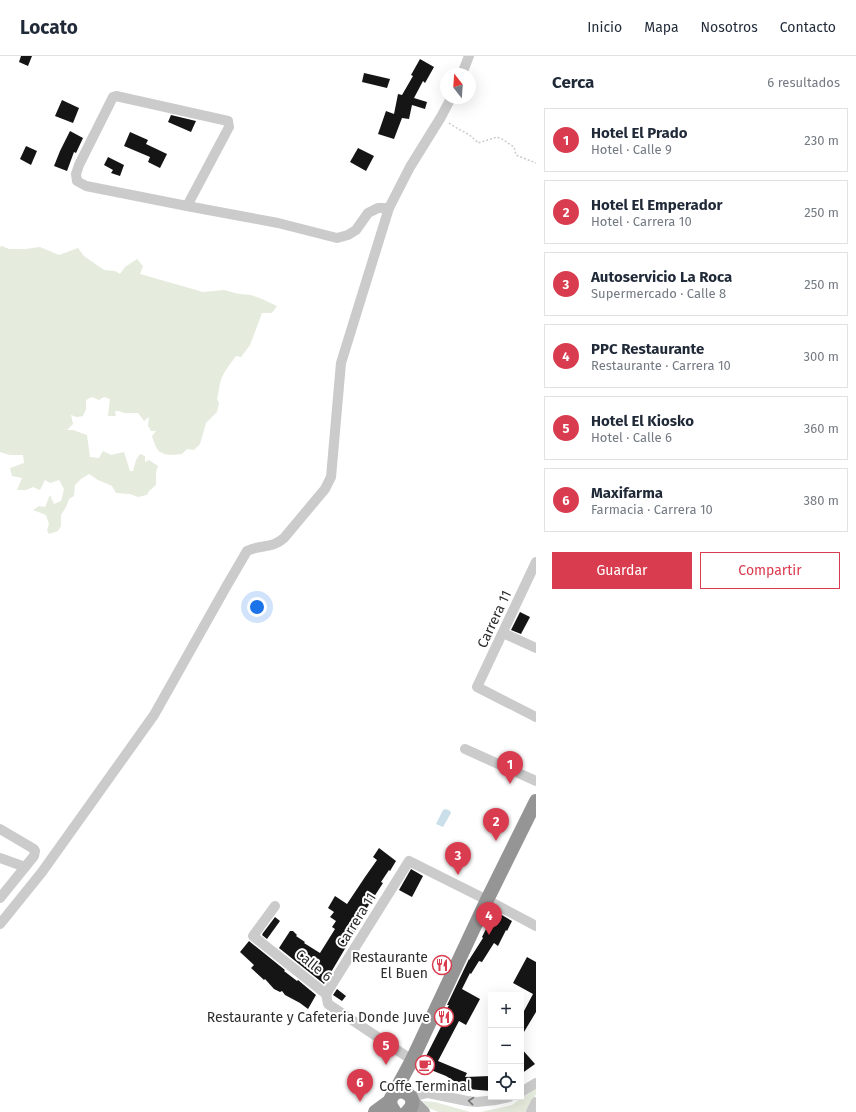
<!DOCTYPE html>
<html lang="es">
<meta charset="utf-8">
<style>
body{margin:0;font-family:"Fira Sans",sans-serif;background:#f2f2f3;color:#1f2937}
.controls{position:absolute;right:12px;bottom:12px;display:grid;overflow:hidden;border-radius:0px;box-shadow:0 4px 16px #0002}
.controls button{width:36px;height:36px;display:grid;place-items:center;padding:0;border:0;border-bottom:1px solid #e0e1e3;background:#fff;color:#1f2937;font:20px sans-serif}
.compass{position:absolute;left:440px;top:12px;width:36px;height:36px;border-radius:50%;background:#fff;box-shadow:0 4px 16px #0002;rotate:343deg}
.you{position:absolute;left:257px;top:551px;width:14px;height:14px;margin:-10px;border:3px solid #fff;border-radius:50%;background:#1a73e8;box-shadow:0 0 0 6px #1a73e833}
.badge{display:grid;place-items:center;width:26px;height:26px;border-radius:50%;background:#da3c4f;color:#fff;font-size:13px;font-weight:700}
.pin{position:absolute;translate:-50% -33px;filter:drop-shadow(0 1px 2px #0008)}
.pin::after{content:'';position:absolute;top:21px;width:14px;height:12px;background:inherit;clip-path:polygon(0 0,100% 0,50% 100%)}
.list{margin:0;padding:0;list-style:none}
h2{display:flex;justify-content:space-between;align-items:center;height:52px;margin:0;padding:0 16px;font-size:17px}
h2 small{font-size:13px;font-weight:400;color:#747a83}
.list li{display:grid;grid-template-columns:26px 1fr auto;gap:12px;align-items:center;box-sizing:border-box;height:64px;margin:0 8px 8px;padding:0 8px;border:1px solid #e0e1e3;border-radius:0px}
.list b{display:block;font-size:15px;white-space:nowrap}
.list p{margin:0;font-size:13px;white-space:nowrap;color:#747a83}
.list em{font-size:13px;font-style:normal;color:#747a83}
.actions{display:flex;gap:8px;padding:12px 16px}
.actions a{flex:1;padding:9px 0;border:1px solid #da3c4f;border-radius:0px;text-align:center;font-size:14px;color:#da3c4f}
.actions .main{background:#da3c4f;color:#fff}
.icon{flex:none;width:22px;height:22px;fill:none;stroke:currentColor;stroke-width:2;stroke-linecap:round;stroke-linejoin:round}
.map{position:relative;flex:none;width:536px;height:1056px;overflow:hidden}
header{display:flex;align-items:center;gap:24px;box-sizing:border-box;height:56px;padding:0 20px;background:#fff;border-bottom:1px solid #e0e1e3}
header strong{font-size:19px}
nav{display:flex;gap:22px;margin-inline-start:auto;font-size:14px}
main{display:flex}
aside{flex:1;background:#fff}
.map>svg:first-child{display:block}
</style>
<header>
<strong>Locato</strong>
<nav><a>Inicio</a><a>Mapa</a><a>Nosotros</a><a>Contacto</a></nav>
</header>
<main>
<div class="map">
<svg width="536" height="1056" viewBox="0 0 536 1056">
<rect width="100%" height="100%" fill="#fff"/>
<g fill="#e5ebdd">
<path d="M 2,190 L 9,193 L 25,193 L 40,191 L 59,199 L 78,192 L 84,200 L 104,214 L 115,215 L 120,218 L 125,211 L 137,203 L 143,210 L 140,218 L 203,236 L 224,234 L 239,238 L 251,239 L 262,243 L 277,250 L 272,257 L 262,257 L 250,289 L 241,301 L 236,300 C 231,307 225,314 222,321 C 219,327 219,337 217,343 L 219,347 L 217,356 L 206,367 L 200,388 L 194,394 L 187,393 L 182,398 C 176,399 164,400 159,395 C 156,393 153,383 152,380 L 156,375 L 151,375 L 148,370 L 149,361 L 144,365 L 138,357 L 124,357 L 119,355 L 115,355 L 116,360 L 108,360 L 110,343 L 104,341 L 99,344 L 92,341 L 86,344 L 86,353 L 83,360 L 77,361 L 71,359 L 73,368 L 67,374 L 73,374 L 87,379 L 90,401 L 99,402 L 103,395 L 111,399 L 124,396 L 130,415 L 133,415 L 136,404 L 140,398 L 145,400 L 145,406 L 149,404 L 158,410 L 156,416 L 156,429 L 149,435 L 147,439 L 138,441 L 130,438 L 116,437 L 112,430 L 98,424 L 89,418 L 81,423 L 75,429 L 74,440 L 69,443 L 66,451 L 61,459 L 61,470 L 58,475 L 49,478 L 47,474 L 49,468 L 46,459 L 41,457 L 33,454 L 39,450 L 45,451 L 50,439 L 54,448 L 61,445 L 64,433 L 59,424 L 50,427 L 45,424 L 40,434 L 33,431 L 26,434 L 17,434 L 22,422 L 12,420 L 10,412 L 24,407 L 23,399 L 10,399 L 0,396 L 0,191 Z"/>
<polygon points="536,1032 536,1038 527,1056 481,1056 512,1049"/>
<polygon points="422,1045 435,1046 470,1056 438,1056 429,1052"/>
</g>
<polygon fill="#cadfe9" points="446,753 450,755 451,757 443,771 436,768 443,754"/>
<g fill="#151515">
<polygon points="21,0 32,0 28,10 19,6"/>
<polygon points="420,3 434,11 425,27 423,25 414,42 427,46 425,53 412,49 409,63 402,62 394,83 378,78 386,55 394,58 398,38 402,39 413,20 411,19"/>
<polygon points="364,17 390,23 387,32 362,26"/>
<polygon points="62,44 79,52 73,67 55,60"/>
<polygon points="171,59 196,65 191,76 168,66"/>
<polygon points="70,75 83,82 76,97 74,96 67,115 54,110 60,95"/>
<polygon points="130,76 148,84 146,88 167,98 160,112 148,106 150,101 124,90"/>
<polygon points="26,90 37,95 31,109 20,103"/>
<polygon points="358,92 374,100 366,115 350,106"/>
<polygon points="108,101 124,109 120,120 111,117 113,114 104,109"/>
<polygon points="520,556 530,561 521,578 511,574"/>
<polygon points="379,792 396,805 390,815 389,814 381,826 383,827 363,858 365,859 324,928 279,892 290,875 293,875 297,879 296,880 305,886 304,887 320,897 335,873 332,871 336,865 330,861 334,856 328,852 335,840 347,848 365,821 377,804 373,801"/>
<polygon points="411,813 423,820 412,841 399,834"/>
<polygon points="495,855 512,865 507,875 506,874 498,890 494,887 482,906 479,905 471,918 470,917 462,933 480,943 466,969 459,965 438,1005 467,1017 465,1021 491,1020 491,1035 467,1033 446,1020 421,1010 444,965 441,963 449,949 447,949 469,903 469,904 483,882 482,881"/>
<polygon points="275,861 280,865 267,883 262,879 263,877"/>
<polygon points="249,885 285,914 284,915 297,925 298,924 316,939 308,953 300,947 285,939 282,935 280,936 274,933 265,923 264,924 251,912 254,909 240,896"/>
<polygon points="527,901 536,906 536,956 521,981 521,953 524,955 533,938 513,927"/>
<polygon points="337,933 346,940 342,945 333,939"/>
<polygon points="521,992 535,1008 521,1018"/>
</g>
<g fill="none" stroke-linecap="round" stroke-linejoin="round">
<path stroke="#cbcbcb" stroke-width="1.5" stroke-dasharray="2 2" stroke-linecap="butt" d="M 449,67 C 458,74 470,77 478,87 L 497,81 L 502,83 L 514,91 L 516,99 L 536,107"/>
<g stroke="#cbcbcb" stroke-width="10">
<polyline points="462,18 469,0"/>
<polyline points="187,150 229,71 228,65 116,40 113,41 79,109 76,118 77,125 86,130 187,150 278,167 337,182 348,179 356,174 368,157 378,152 389,152"/>
<polyline points="536,506 477,631 536,661"/>
<polyline points="503,577 536,592"/>
<polyline points="465,693 536,725"/>
<polyline points="0,773 34,793 35,795 34,800 0,842"/>
<polyline points="0,802 25,811"/>
<polyline points="275,850 253,880 326,938 328,948 412,1004"/>
<path d="M 0,868 L 42,816 L 154,659 L 226,531 L 247,495 C 261,488 272,493 284,482 L 325,433 L 331,421 L 341,307 L 389,152 L 410,111 L 441,61 L 451,42"/>
<polyline points="326,938 409,805 487,844 536,870"/>
<polyline points="521,1036 536,1027"/>
<polyline points="411,1041 428,1037 467,1045 477,1046 496,1044 509,1041"/>
<polyline points="531,1056 536,1046"/>
</g>
<polyline stroke="#a6a6a6" stroke-width="12" points="412,1044 424,1056"/>
<g stroke="#959595" stroke-width="14">
<polyline points="393,1039 412,1004 487,844 536,745"/>
<polyline points="375,1056 390,1045"/>
<path d="M 395,1056 C 382,1043 399,1027 411,1041 C 414,1047 412,1052 407,1056"/>
</g>
</g>
<defs><path id="oneway-chevron" d="M-2-3.5L2.5 0L-2 3.5" fill="none" stroke-width="1.6" stroke-linecap="round" stroke-linejoin="round"/></defs>
<use stroke="#757575" href="#oneway-chevron" transform="translate(471 1045) rotate(-174)"/>
<defs>
<symbol id="restaurant-ring" viewBox="-11 -11 22 22"><circle r="9.5" fill="#fff" stroke="#da3c4f" stroke-width="1.5"/><path d="M-5-6h1v4h1v-4h1v4h1v-4h1v5L-1.5 .5V6h-2V.5L-5-1ZM5-6V6H3V1.5H1.5Q1.5-4 5-6Z" fill="#da3c4f"/></symbol>
<symbol id="cafe-ring" viewBox="-11 -11 22 22"><circle r="9.5" fill="#fff" stroke="#da3c4f" stroke-width="1.5"/><path d="M-5.5-4.5H6V0H3Q3 3.5 0 3.5H-2.5Q-5.5 3.5-5.5 0ZM3-3.2v2h1.7v-2ZM-6 4.5H4V6H-6Z" fill="#da3c4f"/></symbol>
</defs>
<g fill-rule="evenodd">
<use href="#restaurant-ring" x="431" y="898" width="22" height="22"/>
<use href="#restaurant-ring" x="433" y="950" width="22" height="22"/>
<use href="#cafe-ring" x="414" y="998" width="22" height="22"/>
</g>
<g text-anchor="middle" stroke-width="4" stroke-linejoin="round" paint-order="stroke">
<g font-size="14" fill="#2e2e2e" stroke="#fff">
<text transform="translate(494 563) rotate(-65)" y="5">Carrera 11</text>
<text transform="translate(356 864) rotate(-58)" y="5">Carrera 11</text>
<text transform="translate(314 909) rotate(39)" y="5">Calle 6</text>
</g>
<g font-size="14" fill="#2e2e2e" stroke="#fff" text-anchor="end">
<text x="428" y="906">Restaurante<tspan x="428" dy="16">El Buen</tspan></text>
<text x="430" y="966">Restaurante y Cafeteria Donde Juve</text>
<text x="425" y="1035" text-anchor="middle">Coffe Terminal</text>
</g>
</g>
</svg>
<div class="controls">
<button>+</button>
<button>−</button>
<button><svg class="icon" aria-label="locate" viewBox="0 0 24 24"><circle cx="12" cy="12" r="6"/><path d="M12 2v4M12 18v4M2 12h4M18 12h4"/></svg></button>
</div>
<svg class="compass" viewBox="-18 -18 36 36"><path d="M0-13l5 13h-10z" fill="#e53935"/><path d="M0 13l5-13h-10z" fill="#747a83"/></svg>
<div class="you"></div>
<div class="pin badge" style="left:510px;top:728px">1</div>
<div class="pin badge" style="left:496px;top:785px">2</div>
<div class="pin badge" style="left:458px;top:819px">3</div>
<div class="pin badge" style="left:489px;top:879px">4</div>
<div class="pin badge" style="left:386px;top:1009px">5</div>
<div class="pin badge" style="left:360px;top:1046px">6</div>
</div>
<aside>
<h2>Cerca<small>6 resultados</small></h2>
<ul class="list">
<li><span class="badge">1</span><div><b>Hotel El Prado</b><p>Hotel · Calle 9</p></div><em>230 m</em></li>
<li><span class="badge">2</span><div><b>Hotel El Emperador</b><p>Hotel · Carrera 10</p></div><em>250 m</em></li>
<li><span class="badge">3</span><div><b>Autoservicio La Roca</b><p>Supermercado · Calle 8</p></div><em>250 m</em></li>
<li><span class="badge">4</span><div><b>PPC Restaurante</b><p>Restaurante · Carrera 10</p></div><em>300 m</em></li>
<li><span class="badge">5</span><div><b>Hotel El Kiosko</b><p>Hotel · Calle 6</p></div><em>360 m</em></li>
<li><span class="badge">6</span><div><b>Maxifarma</b><p>Farmacia · Carrera 10</p></div><em>380 m</em></li>
</ul>
<div class="actions"><a class="main">Guardar</a><a>Compartir</a></div>
</aside>
</main>
